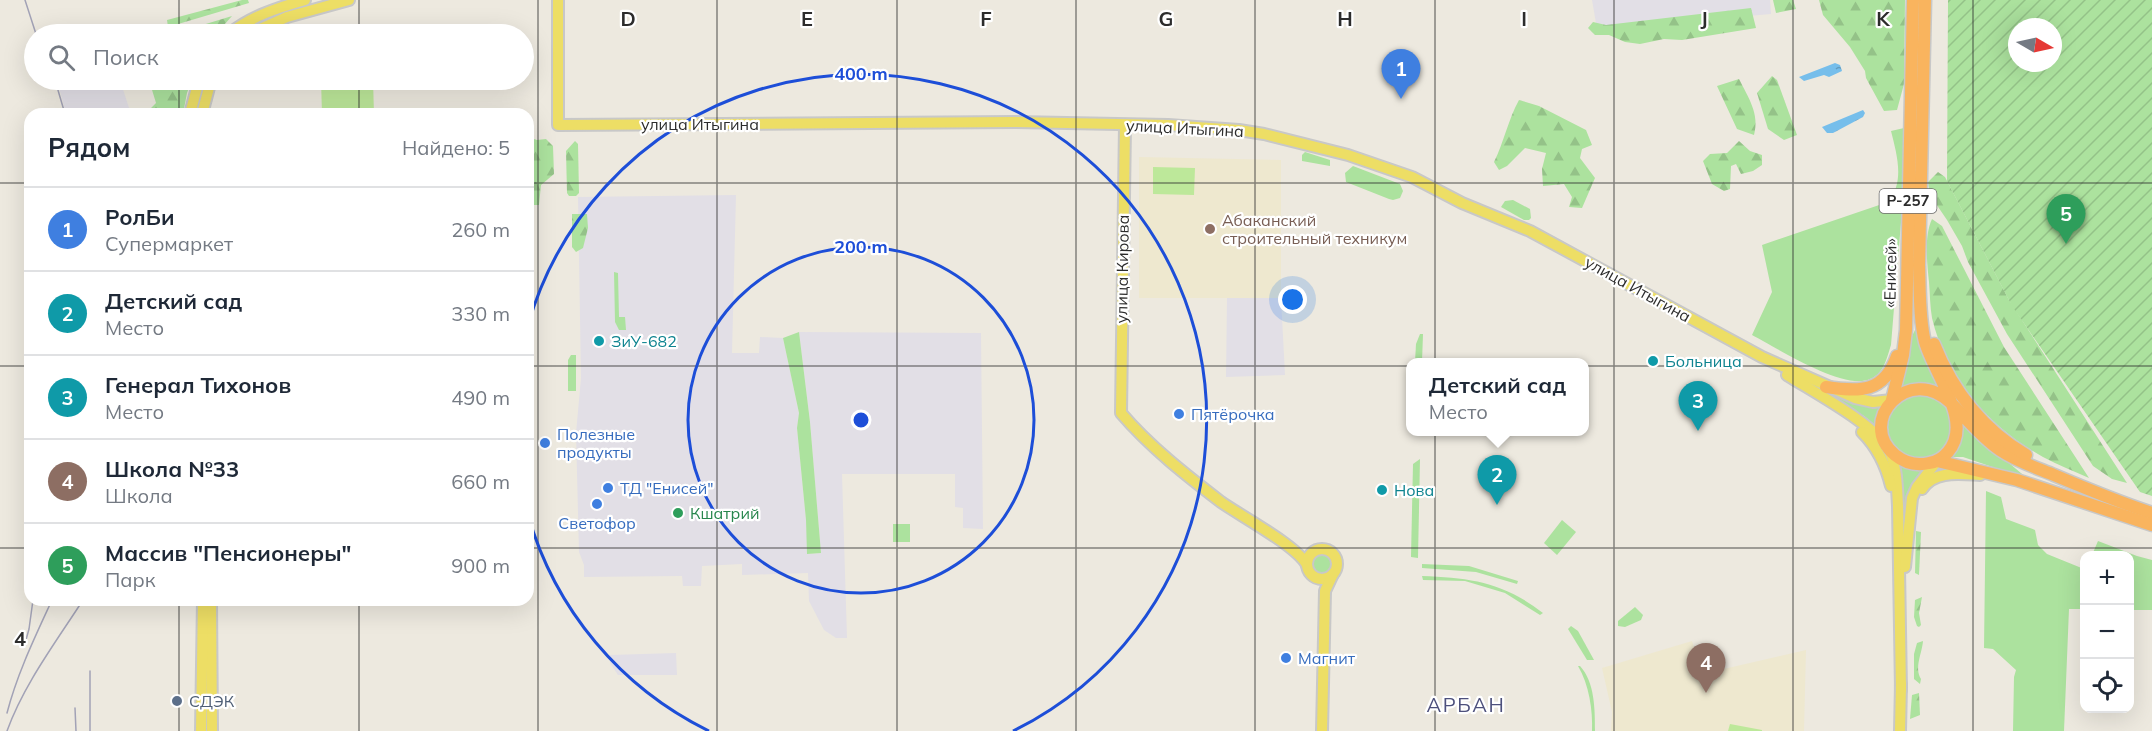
<!DOCTYPE html>
<html lang="ru">
<meta charset="utf-8">
<style>
body{margin:0;font-family:Mulish,sans-serif;background:#f2f2f3;color:#1f2937}
.controls{position:absolute;right:18px;bottom:18px;display:grid;overflow:hidden;border-radius:12px;box-shadow:0 6px 24px #0002}
.controls button{width:54px;height:54px;display:grid;place-items:center;padding:0;border:0;border-bottom:2px solid #e0e1e3;background:#fff;color:#1f2937;font:30px sans-serif}
.compass{position:absolute;left:2008px;top:18px;width:54px;height:54px;border-radius:50%;background:#fff;box-shadow:0 6px 24px #0002;rotate:99deg}
.you{position:absolute;left:1293px;top:300px;width:21px;height:21px;margin:-15px;border:4px solid #fff;border-radius:50%;background:#1a73e8;box-shadow:0 0 0 9px #1a73e833}
.badge{display:grid;place-items:center;width:39px;height:39px;border-radius:50%;background:#4550f4;color:#fff;font-size:20px;font-weight:700}
.pin{position:absolute;translate:-50% -50px;filter:drop-shadow(0 2px 3px #0008)}
.pin::after{content:'';position:absolute;top:32px;width:21px;height:18px;background:inherit;clip-path:polygon(0 0,100% 0,50% 100%)}
.popup{position:absolute;left:1406px;top:358px;width:183px;height:78px;box-sizing:border-box;display:grid;place-content:center;border-radius:12px;background:#fff;filter:drop-shadow(0 2px 4px #0005);font-size:20px;white-space:nowrap;color:#747a83}
.popup b{font-size:22px;color:#1f2937}
.popup::after{content:'';position:absolute;left:50%;top:100%;margin-left:-12px;border:12px solid transparent;border-top-color:#fff}
.list{margin:0;padding:0;list-style:none}
h2{display:flex;justify-content:space-between;align-items:center;height:78px;margin:0;padding:0 24px;font-size:26px}
h2 small{font-size:20px;font-weight:400;color:#747a83}
.list li{display:grid;grid-template-columns:39px 1fr auto;gap:18px;align-items:center;box-sizing:border-box;height:84px;padding:0 24px;border-top:2px solid #e0e1e3}
.list b{display:block;font-size:22px;white-space:nowrap}
.list p{margin:0;font-size:20px;white-space:nowrap;color:#747a83}
.list em{font-size:20px;font-style:normal;color:#747a83}
.icon{flex:none;width:33px;height:33px;fill:none;stroke:currentColor;stroke-width:2;stroke-linecap:round;stroke-linejoin:round}
.map{position:relative;flex:none;width:2152px;height:731px;overflow:hidden}
.search{position:absolute;background:#fff;box-shadow:0 6px 24px #0002;left:24px;top:24px;width:510px;height:66px;display:flex;align-items:center;gap:15px;box-sizing:border-box;padding:0 21px;border-radius:33px;color:#747a83;font-size:22px}
.panel{position:absolute;background:#fff;box-shadow:0 6px 24px #0002;left:24px;top:108px;width:510px;height:498px;border-radius:18px}
.map>svg:first-child{display:block}
</style>
<div class="map">
<svg width="2152" height="731" viewBox="0 0 2152 731">
<defs>
<pattern id="forest-firs" width="22" height="20" patternUnits="userSpaceOnUse" patternTransform="scale(1.5)"><rect width="22" height="20" fill="#ace29e"/><path d="M5 1l3.5 6h-7zM16 11l3.5 6h-7z" fill="#94c288"/></pattern>
<pattern id="garden-furrows" width="10" height="10" patternUnits="userSpaceOnUse" patternTransform="scale(1.5)"><rect width="10" height="10" fill="#ace29e"/><path d="M-1 1l2-2M0 10L10 0M9 11l2-2" fill="none" stroke="#94c288"/></pattern>
<pattern id="water-ripples" width="26" height="14" patternUnits="userSpaceOnUse" patternTransform="scale(1.5)"><rect width="26" height="14" fill="#76beeb"/><path d="M2 4q2-2 4 0t4 0M15 11q2-2 4 0t4 0" fill="none" stroke="#619bbf"/></pattern>
</defs>
<rect width="100%" height="100%" fill="#ede9df"/>
<g fill="#e2dfe6">
<polygon points="1592,0 1770,0 1771,14 1597,29"/>
<polygon points="57,80 120,80 131,114 66,114"/>
<polygon points="736,195 732,353 759,353 760,337 783,338 799,413 797,428 806,520 808,554 821,553 810,422 799,332 981,333 983,529 963,528 963,508 955,507 955,474 842,474 847,638 836,638 824,630 809,601 808,573 742,575 742,564 702,566 701,586 683,586 682,576 584,577 584,565 579,552 576,433 581,378 578,197"/>
<polygon points="1227,298 1281,298 1285,375 1226,377"/>
<polygon points="676,653 677,675 618,675 610,663 610,655"/>
</g>
<g fill="#eee8cf">
<polygon points="1139,157 1281,160 1281,298 1139,298"/>
<polygon points="1692,641 1702,674 1806,650 1804,731 1611,731 1612,712 1602,668"/>
</g>
<g fill="#ace29e">
<path d="M 1904,128 L 1902,210 L 1891,345 C 1887,357 1884,374 1870,379 C 1844,391 1777,348 1752,335 L 1772,292 L 1762,245 L 1888,202 C 1905,182 1897,155 1891,131 Z"/>
<polygon points="1305,152 1330,160 1330,166 1302,161 1302,155"/>
<polygon points="1353,166 1400,184 1403,191 1400,198 1393,200 1389,199 1346,182 1345,173"/>
<polygon points="1513,200 1530,209 1531,218 1529,220 1524,220 1501,207 1505,201"/>
<polygon points="614,272 618,273 619,317 625,317 626,330 619,330 615,322"/>
<polygon points="1917,326 1942,391 1899,390 1910,340"/>
<polygon points="799,332 810,422 821,553 807,554 806,520 797,428 799,413 783,338"/>
<polygon points="1420,334 1423,334 1422,362 1415,362 1416,344"/>
<polygon points="571,355 576,355 576,391 568,391 568,360"/>
<circle cx="1920" cy="427" r="32"/>
<polygon points="1831,395 1869,407 1884,405 1875,425 1864,416 1830,397"/>
<polygon points="1961,418 1978,437 2028,479 1963,457 1948,457"/>
<polygon points="1420,459 1418,558 1411,557 1413,464"/>
<path d="M 1899,463 L 1927,468 C 1913,481 1909,494 1904,511 L 1903,484 Z"/>
<polygon points="1986,491 2001,497 2006,519 2035,530 2038,545 2047,554 2084,569 2084,609 2069,609 2064,731 2013,731 2014,677 2016,670 1993,649 1984,648"/>
<polygon points="1562,520 1576,532 1557,555 1544,543"/>
<rect x="893" y="524" width="17" height="18"/>
<polygon points="2098,541 2137,556 2152,560 2152,610 2130,610 2130,556 2092,555"/>
<circle cx="1322" cy="564" r="13"/>
<polygon points="1422,564 1469,566 1518,581 1517,584 1476,572 1422,568"/>
<path d="M 1422,576 C 1471,578 1503,582 1543,613 L 1540,615 L 1505,593 L 1465,581 L 1423,580 Z"/>
<polygon points="1635,607 1643,615 1641,620 1625,627 1618,626 1618,621"/>
<polygon points="1571,626 1578,631 1594,660 1587,660 1568,629"/>
<path d="M 1578,666 L 1580,666 C 1595,682 1595,710 1595,731 L 1592,731 C 1593,711 1589,684 1578,666 Z"/>
</g>
<g fill="url(#forest-firs)">
<polygon points="242,0 248,0 249,3 168,27 167,20"/>
<polygon points="1773,0 1793,0 1796,9 1776,13"/>
<polygon points="1819,0 1905,0 1904,84 1897,110 1884,111 1866,78 1865,71 1850,47 1823,15"/>
<polygon points="1751,8 1756,28 1682,40 1664,39 1640,44 1625,42 1609,35 1595,35 1588,28 1593,22 1606,25"/>
<polygon points="232,16 216,34 173,34"/>
<polygon points="1772,76 1777,80 1797,135 1784,140 1768,129 1757,93"/>
<path d="M 1739,79 C 1748,97 1760,114 1754,135 L 1737,129 L 1717,86 Z"/>
<polygon points="149,80 192,80 187,93 183,114 145,114 156,103"/>
<path d="M 1519,100 L 1539,106 L 1586,130 L 1592,145 L 1582,149 L 1580,158 L 1595,178 L 1582,208 L 1569,207 L 1572,197 L 1564,184 L 1543,186 L 1542,169 L 1546,153 L 1525,148 L 1507,166 L 1499,170 L 1494,162 C 1504,142 1508,120 1519,100 Z"/>
<polygon points="528,137 537,140 546,139 553,146 554,174 541,185 539,205 528,205"/>
<polygon points="575,141 578,144 579,193 576,196 569,196 567,193 566,151"/>
<polygon points="1739,141 1750,151 1762,155 1762,165 1753,171 1741,174 1736,164 1731,166 1730,189 1724,191 1712,184 1703,161 1710,154 1727,153"/>
<polygon points="1938,172 1945,177 2009,300 2127,483 2112,479 2093,466 2007,334 1968,262 1962,246 1947,220 1930,195 1928,182"/>
<polygon points="572,214 587,214 588,228 583,248 576,252 572,247"/>
<path d="M 1932,219 L 1942,226 L 2004,347 L 2089,478 C 2074,471 2058,465 2043,457 C 1990,428 1946,378 1932,318 C 1930,307 1930,294 1929,282 C 1927,263 1924,236 1932,219 Z"/>
<polygon points="1916,531 1921,532 1919,575 1915,573"/>
<polygon points="1922,597 1919,613 1921,625 1919,627 1917,626 1914,617 1915,600"/>
<path d="M 1923,641 C 1922,654 1914,667 1921,679 L 1920,684 L 1914,679 L 1914,654 L 1917,643 Z"/>
<polygon points="1919,693 1920,715 1910,719 1912,695"/>
</g>
<path fill="url(#garden-furrows)" fill-rule="evenodd" d="M 1948,0 L 2152,0 L 2152,496 L 2140,492 L 2012,306 L 1947,181 ZM 2017,27 L 2053,27 L 2053,63 L 2017,63 Z"/>
<g fill="#bde89a">
<polygon points="321,80 373,80 374,114 322,114"/>
<polygon points="1153,167 1195,168 1194,195 1153,194"/>
<polygon points="1730,724 1762,730 1762,731 1728,731"/>
</g>
<g fill="url(#water-ripples)">
<polygon points="1835,63 1840,65 1842,71 1829,77 1824,75 1804,81 1799,77"/>
<polygon points="1863,110 1865,113 1863,117 1833,133 1827,133 1822,127"/>
</g>
<g fill="none" stroke-linecap="round" stroke-linejoin="round">
<defs>
<g id="major">
<polyline points="558,0 558,125 1015,122 1168,125 1239,130 1264,134 1348,155 1412,177 1462,203 1530,231 1762,357 1855,398 1873,402 1892,400"/>
<path d="M 229,34 C 252,16 277,8 305,0"/>
<polyline points="249,34 287,17 349,0"/>
<polyline points="190,114 199,80"/>
<polyline points="202,114 211,80"/>
<path d="M 1125,125 L 1121,413 C 1150,447 1186,475 1221,502 C 1241,516 1297,546 1307,565"/>
<path d="M 1787,375 C 1812,391 1878,426 1890,452 C 1897,468 1897,489 1898,506 L 1901,690"/>
<path d="M 1862,432 C 1877,447 1886,465 1891,486"/>
<path d="M 1922,489 C 1934,470 1960,474 1980,475"/>
<circle cx="1322" cy="564" r="15"/>
<polyline points="1905,567 1912,498 1917,487 1937,461"/>
<polyline points="211,600 212,731"/>
<polyline points="201,731 203,600"/>
<polyline points="1322,731 1325,591 1333,574"/>
<polyline points="1900,731 1901,684"/>
</g>
<g id="highway">
<path d="M 1925,0 L 1919,265 C 1920,290 1919,318 1925,342 C 1934,374 1974,422 1948,452 C 1943,458 1937,462 1929,463 C 1916,466 1905,463 1895,455 C 1855,422 1909,362 1951,403 C 1967,419 1982,438 2000,450 C 2016,461 2037,468 2054,475 C 2087,489 2119,502 2152,513"/>
<path d="M 1934,344 C 1953,392 1982,429 2026,455"/>
<path d="M 1826,387 C 1860,392 1884,393 1897,356"/>
<polyline points="1892,400 1903,355 1906,330 1913,0"/>
<polyline points="1937,461 2017,480 2152,525"/>
</g>
</defs>
<use href="#major" stroke="#c8c8c8" stroke-width="14"/>
<use href="#highway" stroke="#c8c8c8" stroke-width="15"/>
<use href="#major" stroke="#edde65" stroke-width="10"/>
<use href="#highway" stroke="#f9b45e" stroke-width="12"/>
<g stroke="#a2a2b6" stroke-width="1.5">
<polyline points="25,0 36,34"/>
<polyline points="55,80 65,114"/>
<polyline points="30,278 30,291"/>
<polyline points="24,647 29,629 33,600"/>
<polyline points="90,671 90,731"/>
<polyline points="75,708 76,731"/>
<path d="M 7,713 C 17,674 35,637 52,600"/>
<path d="M 7,731 C 24,684 56,642 83,600"/>
</g>
</g>
<path fill="none" stroke="#2c2c2c" stroke-width="1.5" stroke-opacity="0.55" d="M 179,0 L 179,34M 359,0 L 359,34M 538,0 L 538,731M 717,0 L 717,731M 897,0 L 897,731M 1076,0 L 1076,731M 1255,0 L 1255,731M 1435,0 L 1435,731M 1614,0 L 1614,731M 1793,0 L 1793,731M 1973,0 L 1973,731M 179,80 L 179,114M 359,80 L 359,114M 0,183 L 30,183M 528,183 L 2152,183M 0,366 L 30,366M 528,366 L 2152,366M 0,548 L 30,548M 528,548 L 2152,548M 179,600 L 179,731M 359,600 L 359,731"/>
<g fill="none" stroke="#1d4ed8" stroke-width="3">
<circle cx="861" cy="420" r="173"/>
<path d="M709 731A346 346 0 0 1 528 515M528 325A346 346 0 1 1 1013 731"/>
</g>
<circle fill="#8d6e63" stroke="#fff" stroke-width="2" cx="1210" cy="229" r="6"/>
<g fill="#0f9aa8" stroke="#fff" stroke-width="2">
<circle cx="599" cy="341" r="6"/>
<circle cx="1653" cy="361" r="6"/>
<circle cx="1382" cy="490" r="6"/>
</g>
<g fill="#3f7fe0" stroke="#fff" stroke-width="2">
<circle cx="1179" cy="414" r="6"/>
<circle cx="545" cy="443" r="6"/>
<circle cx="608" cy="488" r="6"/>
<circle cx="597" cy="504" r="6"/>
<circle cx="1286" cy="658" r="6"/>
</g>
<circle fill="#2e9e5b" stroke="#fff" stroke-width="2" cx="678" cy="513" r="6"/>
<circle fill="#5c6f8a" stroke="#fff" stroke-width="2" cx="177" cy="701" r="6"/>
<g text-anchor="middle" stroke-width="4.5" stroke-linejoin="round" paint-order="stroke">
<rect fill="#fff" stroke="#6b6b6b" stroke-width="1.5" x="1879.5" y="189" width="57" height="24" rx="4.5"/>
<g font-size="15" font-weight="bold" fill="#2c2c2c">
<text x="1908" y="206">Р-257</text>
</g>
<g font-size="16" fill="#2c2c2c" stroke="#fff">
<text x="700" y="130">улица Итыгина</text>
<text transform="translate(1185 128) rotate(3)" y="6">улица Итыгина</text>
<text transform="translate(1122 269) rotate(-89)" y="6">улица Кирова</text>
<text transform="translate(1890 273) rotate(-89)" y="6">«Енисей»</text>
<text transform="translate(1638 289) rotate(29)" y="6">улица Итыгина</text>
</g>
<g font-size="16" fill="#785e54" stroke="#fff" text-anchor="start">
<text x="1222" y="226">Абаканский<tspan x="1222" dy="18">строительный техникум</tspan></text>
</g>
<g font-size="16" fill="#0d838f" stroke="#fff" text-anchor="start">
<text x="611" y="347">ЗиУ-682</text>
<text x="1665" y="367">Больница</text>
<text x="1394" y="496">Нова</text>
</g>
<g font-size="16" fill="#366cbe" stroke="#fff" text-anchor="start">
<text x="1191" y="420">Пятёрочка</text>
<text x="557" y="440">Полезные<tspan x="557" dy="18">продукты</tspan></text>
<text x="620" y="494">ТД "Енисей"</text>
<text x="597" y="529" text-anchor="middle">Светофор</text>
<text x="1298" y="664">Магнит</text>
</g>
<g font-size="16" fill="#27864d" stroke="#fff" text-anchor="start">
<text x="690" y="519">Кшатрий</text>
</g>
<g font-size="16" fill="#4e5e75" stroke="#fff" text-anchor="start">
<text x="189" y="707">СДЭК</text>
</g>
<g font-size="20" letter-spacing="1.5" fill="#4d507c" stroke="#fff">
<text x="1466" y="712">АРБАН</text>
</g>
</g>
<g font-size="20" text-anchor="middle" font-weight="bold" fill="#2c2c2c" stroke="#fff" stroke-width="4.5" stroke-linejoin="round" paint-order="stroke">
<text x="628" y="26">D</text>
<text x="807" y="26">E</text>
<text x="986" y="26">F</text>
<text x="1166" y="26">G</text>
<text x="1345" y="26">H</text>
<text x="1524" y="26">I</text>
<text x="1704" y="26">J</text>
<text x="1883" y="26">K</text>
<text x="20" y="646">4</text>
</g>
<circle cx="861" cy="420" r="9" fill="#1d4ed8" stroke="#fff" stroke-width="3"/>
<g font-size="18" text-anchor="middle" font-weight="bold" fill="#1d4ed8" stroke="#fff" stroke-width="4.5" stroke-linejoin="round" paint-order="stroke">
<text x="861" y="80">400 m</text>
<text x="861" y="253">200 m</text>
</g>
</svg>
<div class="controls">
<button>+</button>
<button>−</button>
<button><svg class="icon" aria-label="locate" viewBox="0 0 24 24"><circle cx="12" cy="12" r="6"/><path d="M12 2v4M12 18v4M2 12h4M18 12h4"/></svg></button>
</div>
<svg class="compass" viewBox="-18 -18 36 36"><path d="M0-13l5 13h-10z" fill="#e53935"/><path d="M0 13l5-13h-10z" fill="#747a83"/></svg>
<div class="you"></div>
<div class="pin badge" style="left:1401px;top:99px;background:#3f7fe0">1</div>
<div class="pin badge" style="left:1497px;top:505px;background:#0f9aa8">2</div>
<div class="popup"><b>Детский сад</b>Место</div>
<div class="pin badge" style="left:1698px;top:431px;background:#0f9aa8">3</div>
<div class="pin badge" style="left:1706px;top:693px;background:#8d6e63">4</div>
<div class="pin badge" style="left:2066px;top:244px;background:#2e9e5b">5</div>
<div class="search"><svg class="icon" aria-label="search" viewBox="0 0 24 24"><circle cx="10" cy="10" r="6"/><path d="M15 15l6 6"/></svg>Поиск</div>
<section class="panel">
<h2>Рядом<small>Найдено: 5</small></h2>
<ul class="list">
<li><span class="badge" style="background:#3f7fe0">1</span><div><b>РолБи</b><p>Супермаркет</p></div><em>260 m</em></li>
<li><span class="badge" style="background:#0f9aa8">2</span><div><b>Детский сад</b><p>Место</p></div><em>330 m</em></li>
<li><span class="badge" style="background:#0f9aa8">3</span><div><b>Генерал Тихонов</b><p>Место</p></div><em>490 m</em></li>
<li><span class="badge" style="background:#8d6e63">4</span><div><b>Школа №33</b><p>Школа</p></div><em>660 m</em></li>
<li><span class="badge" style="background:#2e9e5b">5</span><div><b>Массив &quot;Пенсионеры&quot;</b><p>Парк</p></div><em>900 m</em></li>
</ul>
</section>
</div>
